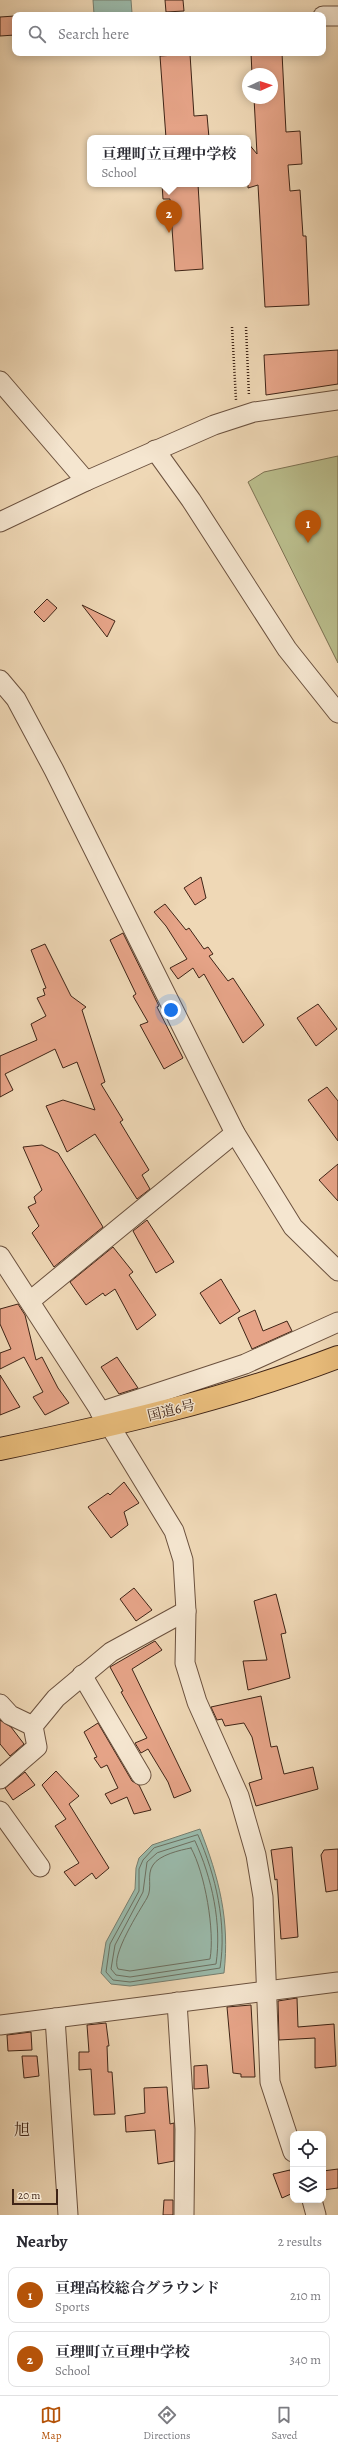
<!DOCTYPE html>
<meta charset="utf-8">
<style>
body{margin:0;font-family:Alegreya,"Noto Serif JP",serif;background:#f2f2f3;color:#2b2b33}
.controls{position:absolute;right:12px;bottom:12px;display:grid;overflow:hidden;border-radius:8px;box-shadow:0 2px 10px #0003}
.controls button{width:36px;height:36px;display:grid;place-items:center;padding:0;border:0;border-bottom:1px solid #e1e1e2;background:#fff;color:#2b2b33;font:20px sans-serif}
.compass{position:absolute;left:242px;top:68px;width:36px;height:36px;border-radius:50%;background:#fff;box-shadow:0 2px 10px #0003;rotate:87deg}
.scale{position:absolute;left:12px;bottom:10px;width:46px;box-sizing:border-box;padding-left:4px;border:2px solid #3f2416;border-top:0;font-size:11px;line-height:14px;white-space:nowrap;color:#3f2416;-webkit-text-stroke:3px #f5e6d0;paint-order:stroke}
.you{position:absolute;left:171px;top:1010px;width:14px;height:14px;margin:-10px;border:3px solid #fff;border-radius:50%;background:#1a73e8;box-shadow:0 0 0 6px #1a73e833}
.badge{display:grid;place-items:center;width:26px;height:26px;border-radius:50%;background:#b45309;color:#fff;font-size:13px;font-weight:700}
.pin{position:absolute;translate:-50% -33px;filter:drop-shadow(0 1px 2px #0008)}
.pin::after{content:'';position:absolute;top:21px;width:14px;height:12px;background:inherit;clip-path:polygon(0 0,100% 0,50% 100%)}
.popup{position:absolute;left:87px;top:135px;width:164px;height:52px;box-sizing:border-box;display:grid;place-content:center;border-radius:8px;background:#fff;filter:drop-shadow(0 1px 3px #0005);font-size:13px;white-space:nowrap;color:#7c7c81}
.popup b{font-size:15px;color:#2b2b33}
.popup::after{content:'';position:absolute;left:50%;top:100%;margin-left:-8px;border:8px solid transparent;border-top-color:#fff}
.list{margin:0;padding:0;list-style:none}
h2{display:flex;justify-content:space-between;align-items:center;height:52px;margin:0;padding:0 16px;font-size:17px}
h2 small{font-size:13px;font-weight:400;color:#7c7c81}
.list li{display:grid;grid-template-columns:26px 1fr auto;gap:12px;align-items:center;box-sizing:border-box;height:56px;margin:0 8px 8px;padding:0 8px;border:1px solid #e1e1e2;border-radius:8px}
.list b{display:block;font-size:15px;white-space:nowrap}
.list p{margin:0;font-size:13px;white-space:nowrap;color:#7c7c81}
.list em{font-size:13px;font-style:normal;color:#7c7c81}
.icon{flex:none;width:22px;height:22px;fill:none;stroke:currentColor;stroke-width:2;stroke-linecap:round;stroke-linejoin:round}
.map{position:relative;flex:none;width:338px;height:2215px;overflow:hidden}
.search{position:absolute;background:#fff;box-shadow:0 2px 10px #0003;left:12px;right:12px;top:12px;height:44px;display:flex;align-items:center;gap:10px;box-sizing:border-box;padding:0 14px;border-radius:8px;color:#7c7c81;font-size:15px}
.sheet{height:180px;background:#fff}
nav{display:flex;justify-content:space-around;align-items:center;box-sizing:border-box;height:56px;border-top:1px solid #e1e1e2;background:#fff;font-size:11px;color:#7c7c81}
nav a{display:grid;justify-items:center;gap:2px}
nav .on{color:#b45309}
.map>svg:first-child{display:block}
</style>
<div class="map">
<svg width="338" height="2215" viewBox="0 0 338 2215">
<rect width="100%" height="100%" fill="#efd8b6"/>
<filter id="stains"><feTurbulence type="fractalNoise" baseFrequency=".005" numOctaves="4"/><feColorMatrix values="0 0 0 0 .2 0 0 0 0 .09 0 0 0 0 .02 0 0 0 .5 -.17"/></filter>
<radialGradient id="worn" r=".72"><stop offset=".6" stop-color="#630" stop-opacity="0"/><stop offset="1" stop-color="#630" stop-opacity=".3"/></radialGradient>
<polygon fill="#babe8d" stroke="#7c7152" points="338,456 338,663 248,482 264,472"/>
<g fill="#9abaab" stroke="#767e6f">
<polygon points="93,0 131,0 132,13 94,14"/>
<path d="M 200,1829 C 219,1878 230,1920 224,1973 L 130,1986 L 111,1984 L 101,1973 L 106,1942 L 135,1889 L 136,1868 L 139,1858 L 152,1845 Z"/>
</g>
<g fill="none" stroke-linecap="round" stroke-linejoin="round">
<g stroke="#6c6f60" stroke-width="1">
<path d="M 198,1835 C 216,1876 227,1924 220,1968 L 130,1982 L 113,1980 L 106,1972 L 110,1944 L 139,1891 L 139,1869 L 143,1860 L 154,1848 Z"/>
<path d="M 195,1841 C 212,1878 222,1924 216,1964 L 130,1977 L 116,1975 L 111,1969 L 115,1945 L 143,1892 L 147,1862 L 157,1853 Z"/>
<path d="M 191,1848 C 205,1873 215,1931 210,1959 L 130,1971 L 118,1969 C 110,1956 140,1910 147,1898 C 153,1888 146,1875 153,1865 C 159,1855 180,1850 191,1848 Z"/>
</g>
</g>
<g fill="#e6a488" stroke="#3f2416">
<polygon points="165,0 183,0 184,11 166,12"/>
<polygon points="15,16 15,35 0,36 0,17"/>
<polygon points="251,53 282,53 286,132 300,131 302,164 288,165 290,191 300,190 303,236 306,236 309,305 265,307 258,185 248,188 248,143 257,154 254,98 272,98 272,74 252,74"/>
<polygon points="190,54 194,116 207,115 209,138 166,138 160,56"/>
<polygon points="162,184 198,184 203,269 175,271 170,199 163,199"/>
<polygon points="338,350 338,384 266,395 264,355"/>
<polygon points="47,599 57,608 44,622 34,612"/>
<polygon points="82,605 115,621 107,637"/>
<polygon points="201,877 206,898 195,905 184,888"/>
<polygon points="165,904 186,930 189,928 204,949 208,947 213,954 209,956 228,981 233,978 264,1025 243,1043 204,974 199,978 193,968 178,979 170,968 187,959 166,926 154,912"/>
<polygon points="123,933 159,1006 157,1007 183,1058 164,1069 140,1025 148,1022 133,996 136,994 110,940"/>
<polygon points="45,944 71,996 86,1007 82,1010 105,1082 101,1084 123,1120 120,1122 149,1170 142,1175 150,1189 137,1199 95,1134 67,1152 46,1106 63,1100 95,1110 77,1062 63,1068 55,1049 5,1074 13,1090 0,1097 0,1056 37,1040 31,1024 46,1016 37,998 45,995 43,989 46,988 31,950"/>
<polygon points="318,1004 337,1029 316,1046 297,1018"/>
<polygon points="327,1087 338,1101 338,1141 308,1100"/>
<polygon points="42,1145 58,1153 103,1227 54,1267 32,1233 39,1226 28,1207 36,1203 34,1197 42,1190 23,1147"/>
<polygon points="338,1164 338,1201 319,1180"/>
<polygon points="147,1220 174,1262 156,1273 133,1231"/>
<polygon points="113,1247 133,1272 129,1275 156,1315 137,1330 115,1289 105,1296 103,1293 86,1305 70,1282"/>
<polygon points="221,1279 240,1311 220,1324 200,1293"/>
<polygon points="18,1304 25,1315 36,1360 42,1357 58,1388 69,1403 45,1415 33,1397 43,1392 24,1357 0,1369 0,1353 11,1349 0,1324 0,1309"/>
<polygon points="255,1310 263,1331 287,1321 292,1331 252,1349 238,1318"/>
<polygon points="117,1357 138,1388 119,1394 101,1367"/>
<polygon points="0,1375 20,1407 0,1415"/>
<polygon points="124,1482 139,1503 124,1512 128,1525 111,1538 88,1507 108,1493 110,1495"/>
<polygon points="134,1588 152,1610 136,1621 120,1599"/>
<polygon points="276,1594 286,1633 281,1634 290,1678 248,1690 243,1661 267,1660 254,1601"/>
<polygon points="155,1641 162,1650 132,1669 191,1791 174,1798 168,1782 148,1749 141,1753 135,1743 147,1738 121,1692 123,1691 110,1667"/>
<polygon points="261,1696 271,1747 277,1746 284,1774 313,1767 318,1789 256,1806 249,1783 262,1779 252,1737 244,1723 225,1726 222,1719 217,1720 211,1707"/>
<polygon points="0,1720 11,1727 24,1744 10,1756 0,1744"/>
<polygon points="98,1723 132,1781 139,1785 151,1810 134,1814 127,1797 111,1804 105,1794 118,1788 107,1765 101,1768 94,1758 97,1757 84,1732"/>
<polygon points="56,1771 79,1796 69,1804 109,1868 96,1879 92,1873 75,1886 64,1872 79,1863 55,1826 66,1819 42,1785"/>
<polygon points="25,1772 35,1785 13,1800 5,1788"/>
<polygon points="292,1847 298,1937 281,1939 277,1879 275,1880 271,1850"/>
<polygon points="338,1849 338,1890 326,1892 321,1855 324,1850"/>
<polygon points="297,1998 298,2027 334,2024 336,2066 315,2068 315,2038 279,2040 278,2001"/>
<polygon points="251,2005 255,2077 241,2077 241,2074 233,2073 227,2007"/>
<polygon points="106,2023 109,2046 107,2046 108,2072 112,2072 115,2114 94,2115 91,2069 79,2070 79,2052 89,2052 87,2025"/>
<polygon points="31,2032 32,2050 8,2051 7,2035"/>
<polygon points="22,2056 37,2056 39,2076 24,2078"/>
<polygon points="207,2065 209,2088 194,2089 194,2066"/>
<polygon points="167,2087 170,2124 174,2123 174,2161 158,2164 155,2130 126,2132 125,2116 145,2113 144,2088"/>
<polygon points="338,2169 338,2188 323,2190 323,2171"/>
<polygon points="290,2170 293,2181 293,2193 282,2198 273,2174"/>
<polygon points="164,2200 173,2200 173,2215 163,2215"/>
</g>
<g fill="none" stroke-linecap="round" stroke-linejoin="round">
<defs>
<g id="minor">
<polyline points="323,16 338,16"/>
<polyline points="0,381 86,481"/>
<polyline points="155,450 191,500 287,649 338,713"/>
<polyline points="0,522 86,481 214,425 254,412 338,400"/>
<polyline points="0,680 16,699 54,770 235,1133 293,1227 338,1271"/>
<polyline points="0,1256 110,1426 174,1531 183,1560 186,1611 185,1663 197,1702 239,1796 256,1855 263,1897 270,2082 293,2152"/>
<polyline points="30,1301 235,1133"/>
<polyline points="100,1412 245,1364 338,1322"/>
<polyline points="82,1675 141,1775"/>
<polyline points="0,1704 10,1715 33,1726"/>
<polyline points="0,1779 37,1747 33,1726 56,1698 111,1652 186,1611"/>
<polyline points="0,1811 40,1867"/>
<polyline points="177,2002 185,2129 184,2215"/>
<polyline points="55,2018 68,2215"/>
<polyline points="0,2025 338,1982"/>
<polyline points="312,2200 316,2215"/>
</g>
<path id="highway" d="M 0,1449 C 115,1425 228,1399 338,1357"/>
</defs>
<use href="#minor" stroke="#6b513e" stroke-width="21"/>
<use href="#highway" stroke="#3f2416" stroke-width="24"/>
<g stroke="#3f2416" stroke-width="2.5" stroke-dasharray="1 2" stroke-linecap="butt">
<polyline points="232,327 236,400"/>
<polyline points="246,327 249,396"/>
</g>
<use href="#minor" stroke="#f5e6d0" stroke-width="19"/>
<use href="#highway" stroke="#e8bc7b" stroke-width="22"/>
</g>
<g text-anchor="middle" stroke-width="3" stroke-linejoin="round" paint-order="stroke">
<g font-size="14" fill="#3f2416" stroke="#f5e6d0">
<text transform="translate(171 1410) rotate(-14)" y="5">国道6号</text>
</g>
<g font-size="16" fill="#3f2416" stroke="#f5e6d0">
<text x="22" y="2135">旭</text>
</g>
</g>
<rect width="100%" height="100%" filter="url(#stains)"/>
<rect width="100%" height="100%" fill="url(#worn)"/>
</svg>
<div class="controls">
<button><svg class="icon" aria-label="locate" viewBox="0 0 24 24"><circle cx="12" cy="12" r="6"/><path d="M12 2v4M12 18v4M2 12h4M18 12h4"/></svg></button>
<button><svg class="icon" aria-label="layers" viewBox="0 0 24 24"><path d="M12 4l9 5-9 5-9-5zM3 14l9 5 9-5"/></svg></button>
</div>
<svg class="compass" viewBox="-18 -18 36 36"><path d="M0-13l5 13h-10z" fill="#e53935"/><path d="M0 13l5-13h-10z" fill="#7c7c81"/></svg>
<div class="scale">20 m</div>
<div class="you"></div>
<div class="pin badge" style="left:308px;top:543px">1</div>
<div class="pin badge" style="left:169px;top:233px">2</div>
<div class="popup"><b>亘理町立亘理中学校</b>School</div>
<div class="search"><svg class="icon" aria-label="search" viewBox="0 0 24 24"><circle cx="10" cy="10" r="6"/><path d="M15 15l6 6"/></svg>Search here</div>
</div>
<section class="sheet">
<h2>Nearby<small>2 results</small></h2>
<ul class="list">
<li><span class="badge">1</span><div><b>亘理高校総合グラウンド</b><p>Sports</p></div><em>210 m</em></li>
<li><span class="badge">2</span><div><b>亘理町立亘理中学校</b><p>School</p></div><em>340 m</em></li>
</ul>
</section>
<nav>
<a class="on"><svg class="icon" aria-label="map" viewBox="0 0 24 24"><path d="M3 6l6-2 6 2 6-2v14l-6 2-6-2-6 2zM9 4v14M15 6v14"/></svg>Map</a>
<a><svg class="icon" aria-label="directions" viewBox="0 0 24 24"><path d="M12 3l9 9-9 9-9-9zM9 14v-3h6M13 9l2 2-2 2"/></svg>Directions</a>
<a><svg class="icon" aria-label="saved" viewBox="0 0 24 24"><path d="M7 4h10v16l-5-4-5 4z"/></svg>Saved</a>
</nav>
